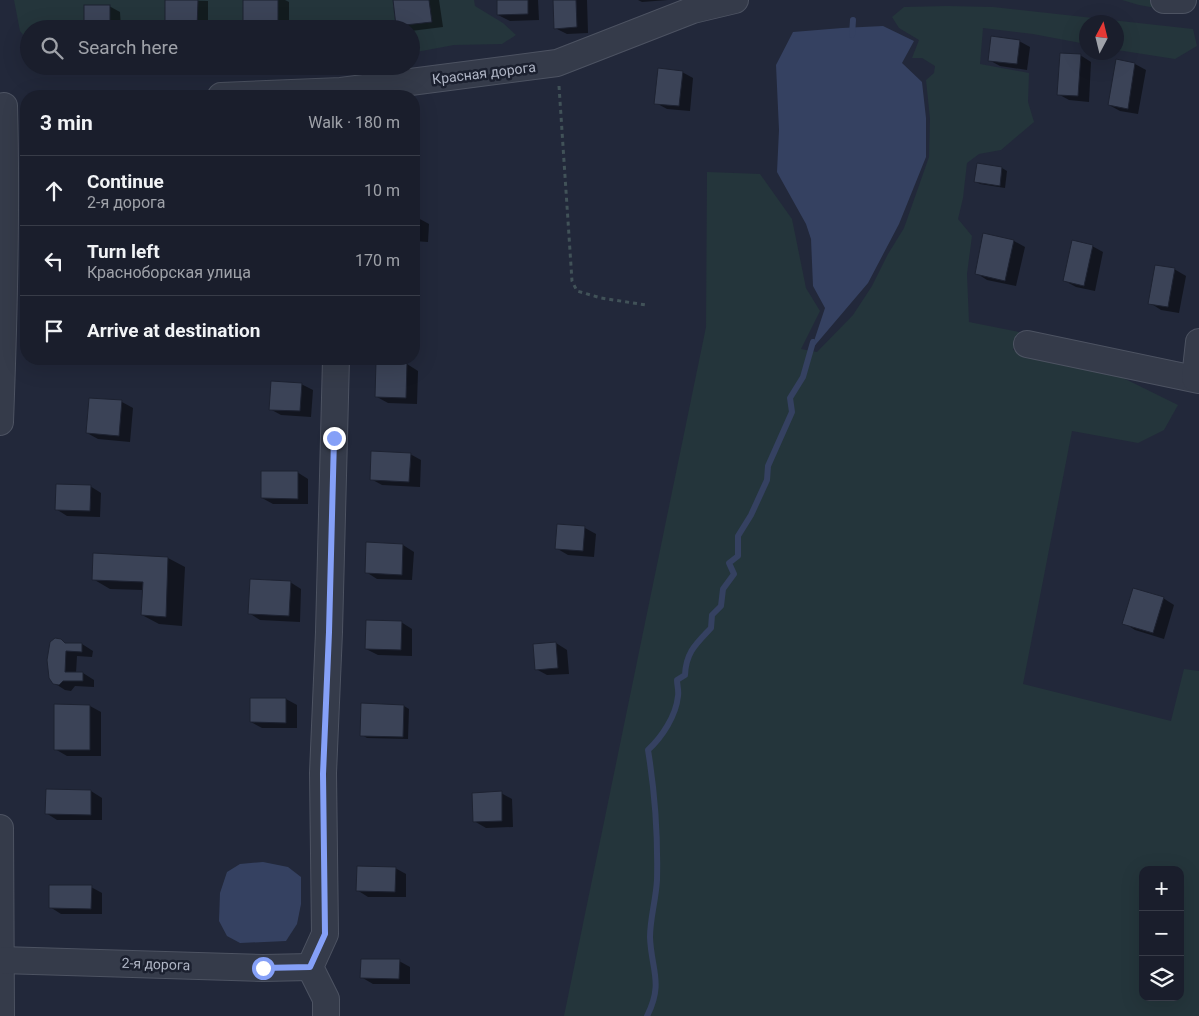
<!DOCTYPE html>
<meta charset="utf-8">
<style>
body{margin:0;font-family:Roboto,sans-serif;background:#272b38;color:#f1f3f6}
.controls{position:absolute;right:15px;bottom:15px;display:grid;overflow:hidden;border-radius:10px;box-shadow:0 5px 20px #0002}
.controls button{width:45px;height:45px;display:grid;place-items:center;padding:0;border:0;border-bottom:1px solid #383c48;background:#1a1e2c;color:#f1f3f6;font:25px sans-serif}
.compass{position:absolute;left:1079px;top:15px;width:45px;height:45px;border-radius:50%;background:#1a1e2c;box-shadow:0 5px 20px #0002;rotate:7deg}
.stop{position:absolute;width:15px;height:15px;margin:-11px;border:4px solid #85a0f7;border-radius:50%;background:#fff}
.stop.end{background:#85a0f7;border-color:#fff;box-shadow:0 1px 5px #0008}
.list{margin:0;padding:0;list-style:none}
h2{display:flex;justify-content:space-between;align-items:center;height:65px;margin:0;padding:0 20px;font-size:21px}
h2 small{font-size:16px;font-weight:400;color:#9fa2a9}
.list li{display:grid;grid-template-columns:32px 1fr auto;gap:15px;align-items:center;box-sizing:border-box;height:70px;padding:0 20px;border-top:1px solid #383c48}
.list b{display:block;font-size:19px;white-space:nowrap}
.list p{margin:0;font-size:16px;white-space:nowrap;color:#9fa2a9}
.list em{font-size:16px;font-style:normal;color:#9fa2a9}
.icon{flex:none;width:28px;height:28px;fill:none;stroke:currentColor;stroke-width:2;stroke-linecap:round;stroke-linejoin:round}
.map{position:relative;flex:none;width:1199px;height:1016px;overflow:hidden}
.search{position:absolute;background:#1a1e2c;box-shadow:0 5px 20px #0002;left:20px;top:20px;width:400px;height:55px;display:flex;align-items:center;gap:12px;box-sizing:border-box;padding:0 18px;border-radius:28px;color:#9fa2a9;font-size:19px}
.panel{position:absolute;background:#1a1e2c;box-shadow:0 5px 20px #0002;left:20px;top:90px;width:400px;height:275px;border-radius:20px}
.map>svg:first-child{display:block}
</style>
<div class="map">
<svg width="1199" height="1016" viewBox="0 0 1199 1016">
<rect width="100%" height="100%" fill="#22283a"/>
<g fill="#24353b" fill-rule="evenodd">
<polygon points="14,0 474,0 475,6 503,23 516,35 502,44 454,45 411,53 411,29 29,29 29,42 20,31"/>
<polygon points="1122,0 1183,0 1172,11 1139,5"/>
<path d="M 947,6 L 993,7 L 1193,29 L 1197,46 L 1175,59 L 1117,50 L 1116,22 L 1086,22 L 1086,44 L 1033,34 L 983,28 L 980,64 L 1029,73 L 1028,102 L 1034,122 L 1001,150 L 979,154 L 967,163 L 963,198 L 958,219 L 972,236 L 967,274 L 969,322 L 1019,332 L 1013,350 L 1111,372 L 1178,405 L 1164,430 L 1138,443 L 1072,431 L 1023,684 L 1171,721 L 1184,669 L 1199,671 L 1199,1016 L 564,1016 L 706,327 L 707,172 L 760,174 L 792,219 L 806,288 L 820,311 L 801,349 L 817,352 L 853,315 L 872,286 L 888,254 L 904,228 L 929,157 L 930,119 L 926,80 L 934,73 L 935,66 L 922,58 L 912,58 L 919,40 L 899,28 L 892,17 L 904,7 ZM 1143,870 L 1180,870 L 1180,997 L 1143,997 Z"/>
</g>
<g fill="#354161">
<polygon points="883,26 914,41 902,63 922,82 926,118 926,157 899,224 868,283 811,350 825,308 813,286 811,239 806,224 777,172 779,130 776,65 793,32 842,28"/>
<polygon points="263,862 288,867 301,877 301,904 297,924 286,941 240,943 227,936 219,921 220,893 227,872 240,864"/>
</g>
<g fill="#0007">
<polygon points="166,0 208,1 208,29 166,29"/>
<polygon points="245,0 285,0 289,2 289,29 252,29 245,25"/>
<polygon points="394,0 439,0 443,27 411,31 411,29 403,29 397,25"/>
<polygon points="498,0 538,0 539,20 510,21 498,15"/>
<polygon points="554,0 587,0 588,33 567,34 555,28"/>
<polygon points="638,0 668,0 642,2"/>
<polygon points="109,6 120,12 121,29 85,29"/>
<polygon points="1019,41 1030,47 1027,70 1000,66 989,60"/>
<polygon points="1080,55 1091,62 1089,102 1069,100 1058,94"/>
<polygon points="1117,61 1135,64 1146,70 1138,114 1120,111 1109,105"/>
<polygon points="682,72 693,78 690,111 667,109 656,103"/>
<polygon points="978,164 1002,168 1007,171 1005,188 980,184 975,181"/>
<polygon points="414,217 418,218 429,224 428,242 414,241"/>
<polygon points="1014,241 1025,247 1016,286 987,280 976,273"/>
<polygon points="1092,246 1103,252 1095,291 1076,287 1065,281"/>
<polygon points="1174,269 1186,276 1179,313 1161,310 1150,303"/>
<polygon points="407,364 418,371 417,404 388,403 377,397"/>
<polygon points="301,384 313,390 311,417 281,415 270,409"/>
<polygon points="90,399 122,402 133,408 130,442 98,439 87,433"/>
<polygon points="410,454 421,460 420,487 382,485 371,479"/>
<polygon points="297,472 308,479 308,504 273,504 262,498"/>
<polygon points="90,486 101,493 100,517 67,516 56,509"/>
<polygon points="585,528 596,534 594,557 568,555 556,548"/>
<polygon points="403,545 414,552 412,580 377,579 366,572"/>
<polygon points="94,555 168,558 185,567 182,626 159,624 142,615 143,590 110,589 93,579"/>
<polygon points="290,582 301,589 300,622 260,620 249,613"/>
<polygon points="1163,598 1174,605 1164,639 1135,630 1124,623"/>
<polygon points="401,622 412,629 412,656 378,655 366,649"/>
<polygon points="556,643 567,650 569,674 547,675 536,669 534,645"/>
<polygon points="67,644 82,644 93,651 92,657 77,656 76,673 83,673 94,680 94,687 75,686 71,691 65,690 54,683"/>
<polygon points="286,699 297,705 297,728 262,728 251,722"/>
<polygon points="90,706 101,712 101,756 67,756 55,749"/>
<polygon points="404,706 409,709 408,739 367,738 362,735"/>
<polygon points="91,791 102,798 102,820 57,820 46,813"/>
<polygon points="501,793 512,799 513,827 486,828 474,821"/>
<polygon points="395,868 406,874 406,897 368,897 357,890"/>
<polygon points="91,887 102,893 102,914 61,914 50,907"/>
<polygon points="399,961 410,967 410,984 373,984 361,977"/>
</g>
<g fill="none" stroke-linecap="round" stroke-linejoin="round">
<g stroke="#354161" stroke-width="6">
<polyline points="852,35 853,20"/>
<path d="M 647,1016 C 664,983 651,969 650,937 C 650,919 656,899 657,880 C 658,837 655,793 648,750 C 662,737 676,716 678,696 C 679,691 677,685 677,680 L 685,675 C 686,652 696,644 711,628 L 712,615 L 721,606 L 723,589 L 734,574 L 729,563 L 738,556 L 738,536 L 751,515 L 767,480 L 768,466 L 792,412 L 790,398 L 803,377 L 813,342"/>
</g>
</g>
<g fill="#3b4357" stroke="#1d2231">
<polygon points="165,0 198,0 197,29 165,29"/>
<rect x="243" y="0" width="35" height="25"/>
<polygon points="393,0 429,0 432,22 396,26"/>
<polygon points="497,0 528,0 528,14 497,15"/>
<polygon points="553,0 576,0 577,27 554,29"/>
<rect x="84" y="5" width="26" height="24"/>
<polygon points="991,36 1020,40 1017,64 988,61"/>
<polygon points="1060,53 1081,54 1078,96 1057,95"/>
<polygon points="1116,59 1135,63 1128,109 1108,105"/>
<polygon points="658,68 683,71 679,106 654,104"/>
<polygon points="977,163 1002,167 1000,186 974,182"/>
<polygon points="414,216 418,216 417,236 414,236"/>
<polygon points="983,233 1014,240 1005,281 975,274"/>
<polygon points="1072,240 1093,245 1084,286 1063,281"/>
<polygon points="1155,265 1175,268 1168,307 1148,304"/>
<polygon points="376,362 407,363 406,398 375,397"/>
<polygon points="271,381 302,383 300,411 269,410"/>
<polygon points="89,398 122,400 119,436 86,433"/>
<polygon points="371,451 411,453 409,482 370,480"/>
<polygon points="261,471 298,471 298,499 261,498"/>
<polygon points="56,484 91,485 90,511 55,510"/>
<polygon points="557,524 585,526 583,551 555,549"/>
<polygon points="366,542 403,544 402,575 365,573"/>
<polygon points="93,553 168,557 166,617 141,615 143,582 92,580"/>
<polygon points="250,579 291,581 289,616 248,614"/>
<polygon points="1133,588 1164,597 1153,633 1122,624"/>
<polygon points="366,620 402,621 401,650 365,649"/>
<polygon points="55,638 61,639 65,643 82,643 82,652 66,651 65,672 83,672 83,681 63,681 59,685 53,684 49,678 47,660 50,642"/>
<polygon points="556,642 558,668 535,670 533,644"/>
<polygon points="250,698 286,698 286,723 250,722"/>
<polygon points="361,703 404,705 403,737 360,736"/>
<polygon points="54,704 90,705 90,750 54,750"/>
<polygon points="46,789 91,790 91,815 45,814"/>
<polygon points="502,791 502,821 473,822 472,793"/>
<polygon points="357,866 396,867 395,892 356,891"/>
<polygon points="49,885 92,885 91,909 49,908"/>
<polygon points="361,959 400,959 399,979 360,978"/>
</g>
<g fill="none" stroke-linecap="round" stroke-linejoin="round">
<defs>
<g id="minor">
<polyline points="1164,0 1183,0"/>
<polyline points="221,96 341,91 557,63 693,10 735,0"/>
<polyline points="1027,344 1199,380"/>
<polyline points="1195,378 1199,342"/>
<path d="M 0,422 C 4,316 7,211 4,106"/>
<polyline points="0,828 1,1016"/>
<polyline points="1,960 263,968 310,967"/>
<polyline points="326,1016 326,999 310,967 325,934 323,773 329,632 336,359"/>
</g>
</defs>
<use href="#minor" stroke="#4d5362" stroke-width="28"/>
<polyline stroke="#415258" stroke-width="3" stroke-dasharray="4 4" stroke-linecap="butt" points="559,86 572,281 577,291 601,298 646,305"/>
<use href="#minor" stroke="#353b4a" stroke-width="26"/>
</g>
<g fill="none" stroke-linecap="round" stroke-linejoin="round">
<polyline stroke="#85a0f7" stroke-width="6" points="263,968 310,967 325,934 323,774 329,632 334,438"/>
</g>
<g text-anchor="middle" stroke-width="5" stroke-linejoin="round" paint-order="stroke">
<g font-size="14" fill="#b0b6c6" stroke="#1b202f">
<text transform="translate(484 73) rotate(-7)" y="5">Красная дорога</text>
<text transform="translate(156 964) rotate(2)" y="5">2-я дорога</text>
</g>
</g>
</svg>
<div class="controls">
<button>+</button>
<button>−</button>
<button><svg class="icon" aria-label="layers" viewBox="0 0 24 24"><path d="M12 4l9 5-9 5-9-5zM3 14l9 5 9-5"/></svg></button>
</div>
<svg class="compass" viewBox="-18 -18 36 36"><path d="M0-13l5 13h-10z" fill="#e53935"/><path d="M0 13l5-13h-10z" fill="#9fa2a9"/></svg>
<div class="stop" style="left:263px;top:968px"></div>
<div class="stop end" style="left:334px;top:438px"></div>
<div class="search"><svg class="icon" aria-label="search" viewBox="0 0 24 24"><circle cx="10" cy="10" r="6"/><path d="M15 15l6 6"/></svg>Search here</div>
<section class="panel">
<h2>3 min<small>Walk · 180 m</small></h2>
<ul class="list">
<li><svg class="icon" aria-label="ahead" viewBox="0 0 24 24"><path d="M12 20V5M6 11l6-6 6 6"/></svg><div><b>Continue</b><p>2-я дорога</p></div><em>10 m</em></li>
<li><svg class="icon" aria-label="left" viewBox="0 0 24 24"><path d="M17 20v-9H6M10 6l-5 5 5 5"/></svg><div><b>Turn left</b><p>Красноборская улица</p></div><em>170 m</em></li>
<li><svg class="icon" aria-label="arrive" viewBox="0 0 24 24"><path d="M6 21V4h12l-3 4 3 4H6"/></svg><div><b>Arrive at destination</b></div></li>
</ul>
</section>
</div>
